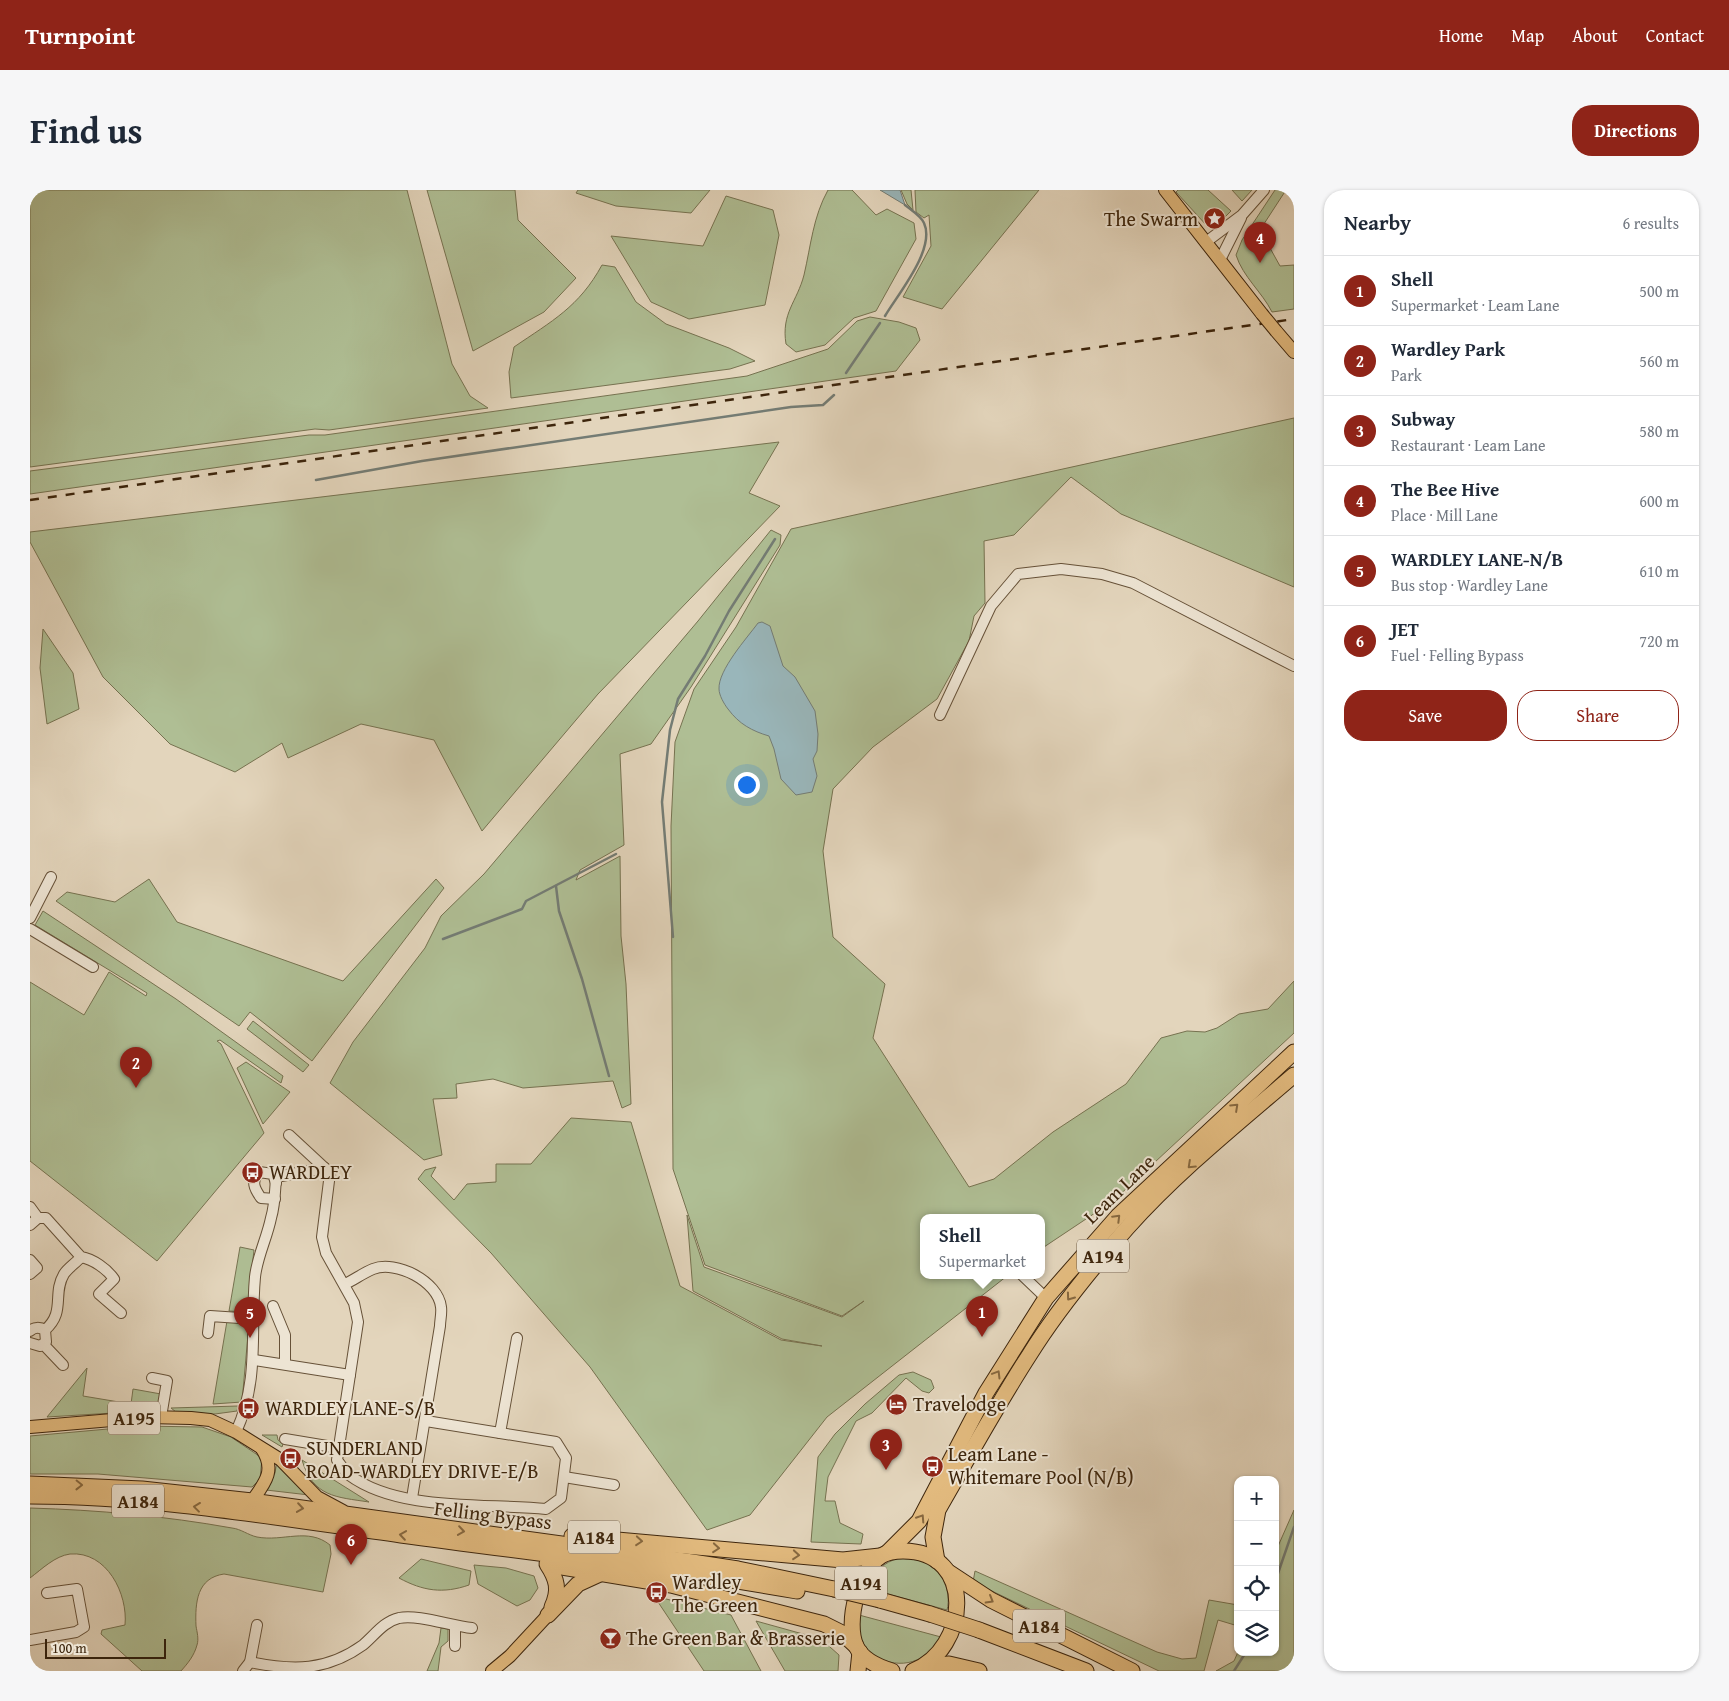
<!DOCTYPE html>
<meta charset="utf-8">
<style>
body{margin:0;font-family:"Gentium Book Plus",serif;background:#f6f6f7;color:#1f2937}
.controls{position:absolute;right:15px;bottom:15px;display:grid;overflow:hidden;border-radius:10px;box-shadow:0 1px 4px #0004}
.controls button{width:45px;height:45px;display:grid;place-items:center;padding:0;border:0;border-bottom:1px solid #e0e1e3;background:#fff;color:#1f2937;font:25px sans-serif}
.scale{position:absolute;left:15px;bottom:12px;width:121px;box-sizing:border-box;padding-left:5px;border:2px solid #3d250c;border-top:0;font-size:14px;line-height:18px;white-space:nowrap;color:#3d250c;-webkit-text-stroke:4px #ede4d3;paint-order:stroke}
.you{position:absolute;left:716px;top:594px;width:18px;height:18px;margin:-12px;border:4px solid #fff;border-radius:50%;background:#1a73e8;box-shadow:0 0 0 8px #1a73e833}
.badge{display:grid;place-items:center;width:32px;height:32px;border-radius:50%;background:#8f2418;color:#fff;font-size:16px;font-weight:700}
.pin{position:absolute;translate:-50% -41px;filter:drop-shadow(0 1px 2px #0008)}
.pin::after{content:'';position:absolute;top:26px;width:18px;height:15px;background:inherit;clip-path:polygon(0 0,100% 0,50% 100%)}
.popup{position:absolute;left:890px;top:1024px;width:125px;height:65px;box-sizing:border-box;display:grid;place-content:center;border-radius:10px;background:#fff;filter:drop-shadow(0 1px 4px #0005);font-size:16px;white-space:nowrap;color:#747a83}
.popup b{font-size:19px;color:#1f2937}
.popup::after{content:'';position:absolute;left:50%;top:100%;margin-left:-10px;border:10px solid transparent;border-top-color:#fff}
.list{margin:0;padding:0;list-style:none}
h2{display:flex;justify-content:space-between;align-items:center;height:65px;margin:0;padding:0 20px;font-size:21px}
h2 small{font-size:16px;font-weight:400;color:#747a83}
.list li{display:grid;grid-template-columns:32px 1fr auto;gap:15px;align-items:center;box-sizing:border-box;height:70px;padding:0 20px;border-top:1px solid #e0e1e3}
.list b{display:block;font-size:19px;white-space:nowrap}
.list p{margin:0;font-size:16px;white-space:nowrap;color:#747a83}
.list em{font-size:16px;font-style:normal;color:#747a83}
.actions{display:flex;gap:10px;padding:15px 20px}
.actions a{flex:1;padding:11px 0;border:1px solid #8f2418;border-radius:20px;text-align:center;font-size:18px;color:#8f2418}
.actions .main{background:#8f2418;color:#fff}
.icon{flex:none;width:28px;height:28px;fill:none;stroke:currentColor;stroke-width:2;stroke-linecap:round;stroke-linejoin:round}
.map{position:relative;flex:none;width:1264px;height:1481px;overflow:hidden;border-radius:20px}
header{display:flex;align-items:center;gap:30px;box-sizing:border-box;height:70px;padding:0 25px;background:#8f2418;color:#fff}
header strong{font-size:24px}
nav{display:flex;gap:28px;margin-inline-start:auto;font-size:18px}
.intro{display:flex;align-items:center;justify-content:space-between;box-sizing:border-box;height:120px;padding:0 30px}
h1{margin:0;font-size:35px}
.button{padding:12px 22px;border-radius:20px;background:#8f2418;color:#fff;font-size:18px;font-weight:700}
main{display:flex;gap:30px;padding:0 30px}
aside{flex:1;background:#fff;border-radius:20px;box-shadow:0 1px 4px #0004}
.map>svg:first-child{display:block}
</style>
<header>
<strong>Turnpoint</strong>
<nav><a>Home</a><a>Map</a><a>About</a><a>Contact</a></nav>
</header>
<div class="intro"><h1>Find us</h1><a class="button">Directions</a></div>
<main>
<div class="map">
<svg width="1264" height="1481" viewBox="0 0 1264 1481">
<rect width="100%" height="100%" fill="#e3d5bc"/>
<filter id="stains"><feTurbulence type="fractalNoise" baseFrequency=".004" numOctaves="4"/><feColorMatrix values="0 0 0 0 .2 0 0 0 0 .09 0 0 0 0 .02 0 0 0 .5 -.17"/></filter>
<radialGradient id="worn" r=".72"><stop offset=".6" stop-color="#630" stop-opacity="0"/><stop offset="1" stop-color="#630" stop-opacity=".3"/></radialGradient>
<g fill="#afbe94" stroke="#767250">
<polygon points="0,0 377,0 422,174 440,206 458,218 299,240 285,239 0,277"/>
<polygon points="397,0 485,0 488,30 546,88 514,122 443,161"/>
<polygon points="548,0 680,0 661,23 586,16 546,3"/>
<path d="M 798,0 L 822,0 L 846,25 L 857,19 L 884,33 L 886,49 L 846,121 L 824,128 L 795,155 L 766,162 L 756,154 C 751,123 767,112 774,85 C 781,55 783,27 798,0 Z"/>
<polygon points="871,0 881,0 883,20 877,14"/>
<polygon points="885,0 1009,0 912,119 873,107 901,56 899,25 894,28 886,22"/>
<polygon points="1148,0 1178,0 1201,21 1187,35 1178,37 1146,2"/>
<polygon points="1202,0 1222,0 1212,11"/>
<path d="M 1245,0 L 1256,0 L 1230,40 L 1250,76 L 1264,75 L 1264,119 L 1242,122 C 1232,102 1213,87 1206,65 L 1212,50 Z"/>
<polygon points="696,6 743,20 749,45 735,115 659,129 621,112 581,46 673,56"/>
<path d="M 572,75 L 585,77 L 606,112 L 636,134 L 699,158 L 725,171 L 700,179 L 481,208 L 479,182 L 484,157 C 522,131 549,117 572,75 Z"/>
<polygon points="840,127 869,132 886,138 890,150 866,181 0,304 0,281 279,245 295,245 717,186 798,159 827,131"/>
<polygon points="1264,228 1264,397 1091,324 1041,287 984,345 954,351 955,413 944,426 939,451 907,509 843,557 803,599 793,661 803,747 855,794 843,848 939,997 964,989 1023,942 1096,894 1131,848 1157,841 1175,842 1187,838 1209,824 1238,819 1264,791 1264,843 1083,1011 1011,1059 1011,1028 893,1028 893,1086 977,1086 797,1227 720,1325 677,1340 560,1177 461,1063 388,989 395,980 406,977 401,986 424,1010 437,994 466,992 466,974 501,974 541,928 601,932 650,1096 751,1150 792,1156 752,1149 663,1101 657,1025 674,1077 812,1127 834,1111 812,1126 675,1075 643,979 641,636 645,552 664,499 706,437 761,339"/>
<polygon points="749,252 719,303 750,316 568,504 452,641 404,550 331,534 258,568 252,553 205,582 140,554 73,487 0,352 0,342"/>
<polygon points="741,340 751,345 750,355 661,497 621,554 590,564 594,655 550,680 546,690 590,666 591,746 596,794 601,914 592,918 583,891 493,898 463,889 426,894 427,908 403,909 412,965 394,970 300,893 323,852 395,758 411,726 454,684 668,431"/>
<polygon points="13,439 43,483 49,519 17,534 10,478"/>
<polygon points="119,689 147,732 313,791 406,689 414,698 282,871 220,822 209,836 26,711 37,702 85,712"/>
<polygon points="13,721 146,809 253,886 251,893 190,850 187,851 191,854 234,943 127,1071 0,971 0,792 54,825 79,782 116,806 117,803 5,735"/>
<polygon points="223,831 279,875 273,882 217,839"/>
<polygon points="216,872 260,902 233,934 207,878"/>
<polygon points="210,1057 224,1060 217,1122 199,1121"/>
<polygon points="197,1131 219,1133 212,1212 183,1214"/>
<polygon points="57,1178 53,1206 101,1214 103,1199 131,1204 129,1215 116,1221 17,1227"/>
<polygon points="883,1182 901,1190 904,1198 899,1203 892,1201 876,1188 842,1223 826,1231 798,1287 795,1311 805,1311 810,1333 833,1344 831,1354 781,1352 788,1267 805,1244 835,1214 869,1185"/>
<polygon points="208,1216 207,1221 185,1224 146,1222 141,1218"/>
<polygon points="111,1236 172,1237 201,1247 232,1268 230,1289 222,1297 68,1284 0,1284 0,1246"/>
<polygon points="232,1245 247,1245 248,1250 253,1254 252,1257"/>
<path d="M 272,1270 L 339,1312 C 306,1307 283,1307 272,1270 Z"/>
<polygon points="247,1271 279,1305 236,1300 245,1283"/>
<path d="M 0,1318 C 68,1320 135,1326 202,1338 C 211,1339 218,1345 227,1347 C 253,1352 278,1337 300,1355 L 301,1364 L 293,1402 L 194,1384 C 167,1388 165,1412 166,1436 C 167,1442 169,1449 167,1455 C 164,1466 158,1473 151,1481 L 112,1481 L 71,1444 L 72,1440 L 95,1435 C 98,1404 77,1361 40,1364 C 25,1366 12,1379 0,1388 Z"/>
<polygon points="1264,1320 1264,1481 1186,1481 1204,1471 1208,1462 1245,1462 1245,1363"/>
<path d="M 870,1368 C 877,1369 884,1369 890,1370 C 911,1376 922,1401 917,1420 L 835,1398 C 845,1383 852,1372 870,1368 Z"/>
<path d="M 391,1369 L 441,1381 L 439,1395 C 413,1404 393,1401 369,1388 Z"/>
<polygon points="444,1375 476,1378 504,1386 508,1398 500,1410 487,1416 448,1394"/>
<polygon points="945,1381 1127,1462 1152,1469 1166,1468 1179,1410 1208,1415 1208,1436 1188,1430 1174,1481 1129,1481 943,1392"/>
<polygon points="624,1406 701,1425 731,1481 674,1481"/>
<path d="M 829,1425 L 911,1447 C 897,1472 871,1481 845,1466 C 838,1461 831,1454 829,1445 C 828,1439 829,1431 829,1425 Z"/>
<polygon points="726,1431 791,1449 809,1465 808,1481 755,1481"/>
<polygon points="411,1438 418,1439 418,1451 411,1457 408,1481 397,1481 409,1453"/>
</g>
<g fill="#99b6ba" stroke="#747c74">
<polygon points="850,0 870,0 875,15"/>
<path d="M 732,432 L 740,436 L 753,476 L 765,487 L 785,521 L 788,544 L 787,561 L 783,569 L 787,586 L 782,602 L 766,605 L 751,589 L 744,559 L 739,546 C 722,541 709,534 698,519 C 694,514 689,505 689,499 C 688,480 717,448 728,433 Z"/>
</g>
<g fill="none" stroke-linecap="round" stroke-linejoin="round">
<g stroke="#747c74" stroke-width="2.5">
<path d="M 855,126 C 868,104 906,59 894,33 C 891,26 881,20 875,15"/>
<polyline points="816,183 850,133"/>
<polyline points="286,290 392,271 761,217 793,215 804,205"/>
<polyline points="526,696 529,721 552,789 579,886"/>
<polyline points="643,747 632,612 640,540 648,509 675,466 699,421 745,349"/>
<polyline points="413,749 492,719 496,711 586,664"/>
<polyline points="1245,1392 1264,1337"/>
<polyline points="1204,1481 1216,1462"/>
</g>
<defs>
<g id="minor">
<polyline points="1176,52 1212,25 1234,0"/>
<polyline points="1190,70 1211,28"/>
<polyline points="910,525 961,416 988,384 1031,379 1072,384 1103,393 1264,476"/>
<polyline points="0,728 21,687"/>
<polyline points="0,739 63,777"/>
<path d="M 259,945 L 300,983 L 292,1047 L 296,1063 L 324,1113 L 328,1132 L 307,1270 C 311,1275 315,1282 319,1285 C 369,1322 456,1313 516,1319 L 531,1308 L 536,1268 L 526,1252 L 396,1231"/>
<path d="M 245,1009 L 231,1008 C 224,998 221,992 229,982 L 243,984 L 246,993"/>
<polyline points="0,1017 8,1028"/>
<path d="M 0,1035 L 8,1028 L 16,1028 L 51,1067 C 63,1069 77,1079 84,1089 L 69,1104 L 91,1123"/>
<polyline points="0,1070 7,1078 0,1084"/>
<polyline points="993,1086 1016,1108"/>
<path d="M 315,1094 C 324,1090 333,1083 343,1079 C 366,1070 408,1091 411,1117 C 412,1123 410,1130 410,1136 L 382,1308"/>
<polyline points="243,1116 255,1145 255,1173"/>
<path d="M 15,1140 C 36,1122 22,1104 34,1084 C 38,1078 46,1073 51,1067"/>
<path d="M 0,1141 C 4,1137 10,1137 15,1140 L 16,1152 L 10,1156 L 0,1153"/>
<polyline points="178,1143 180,1126 225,1129"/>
<polyline points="14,1155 33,1175"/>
<polyline points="224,1170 320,1185"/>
<polyline points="122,1188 137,1191 131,1227"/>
<path d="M 206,1242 C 230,1189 220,1142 225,1087 C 227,1067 237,1048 241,1028 C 245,1015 245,1001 246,987 L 295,978"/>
<polyline points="470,1243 487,1148"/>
<polyline points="255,1249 309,1258"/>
<polyline points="534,1287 584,1295"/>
<polyline points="425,1436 425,1456"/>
<polyline points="0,1450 46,1442 54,1437 47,1399 17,1403"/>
<path d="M 220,1472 C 263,1481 297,1481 333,1455 C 345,1445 353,1432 369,1428 C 388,1424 421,1436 442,1438"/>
<polyline points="213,1481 220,1472 227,1435"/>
</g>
<g id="major">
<polyline points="1135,0 1232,124"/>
<polyline points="1246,141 1264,162"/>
<polyline points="0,1237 117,1227 161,1228 180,1230 206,1242 251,1270 287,1307 313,1321"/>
<path d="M 222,1311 C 235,1293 246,1280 232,1259"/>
<polyline points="462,1481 480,1466 518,1425"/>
</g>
<g id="highway">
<polyline points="0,1294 112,1299 222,1311 662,1372 708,1379 804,1399"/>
<path d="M 0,1306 C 124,1306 248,1328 371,1345 C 503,1363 636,1378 767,1401"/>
<polyline points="542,1346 813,1370 850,1366"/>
<polyline points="857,1363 889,1331 956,1203 1016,1108 1088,1026 1264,862"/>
<path d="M 907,1371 L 903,1347 L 908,1320 C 938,1268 967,1215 1000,1164 C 1028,1119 1062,1078 1097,1038 C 1147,982 1207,934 1264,885"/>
<path d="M 517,1374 C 527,1389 530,1400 522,1417"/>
<polyline points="526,1376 641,1395 794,1434 812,1443 826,1456"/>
<polyline points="920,1383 961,1410 1102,1481"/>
<polyline points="850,1410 900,1424"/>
<polyline points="518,1425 548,1394 572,1383"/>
<polyline points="949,1440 1056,1481"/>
<polyline points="893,1477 919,1474 949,1481"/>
<polyline points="828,1481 830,1462"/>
<path d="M 862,1481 C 849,1477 832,1470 826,1456 C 815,1432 829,1380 851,1366 C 857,1362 866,1361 873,1361 C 947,1361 939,1459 883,1481"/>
</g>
</defs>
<use href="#minor" stroke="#665138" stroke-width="12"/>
<use href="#major" stroke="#3d250c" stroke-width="14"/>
<use href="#highway" stroke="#3d250c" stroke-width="17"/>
<use href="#minor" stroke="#ede4d3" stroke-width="10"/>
<use href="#major" stroke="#e2ba7e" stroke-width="12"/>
<use href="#highway" stroke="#e2ba7e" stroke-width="15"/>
<polyline stroke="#3d250c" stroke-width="2.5" stroke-dasharray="9 9" stroke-linecap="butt" points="0,310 1264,129"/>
<defs>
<polyline id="major-bridge" points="1232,124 1246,141"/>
<g id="highway-bridge">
<polyline points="804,1399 850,1410"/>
<polyline points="900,1424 949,1440"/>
</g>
</defs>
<use href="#major-bridge" stroke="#3d250c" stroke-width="14" stroke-linecap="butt"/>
<use href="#highway-bridge" stroke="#3d250c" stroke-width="17" stroke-linecap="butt"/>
<use href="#major-bridge" stroke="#e2ba7e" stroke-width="12"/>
<use href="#highway-bridge" stroke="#e2ba7e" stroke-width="15"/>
</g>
<defs><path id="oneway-chevron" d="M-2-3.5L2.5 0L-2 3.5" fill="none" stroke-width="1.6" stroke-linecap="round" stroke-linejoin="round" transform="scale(1.25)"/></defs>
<g stroke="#87683f">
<use href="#oneway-chevron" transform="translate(1205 917) rotate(-43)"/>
<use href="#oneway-chevron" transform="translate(1161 975) rotate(137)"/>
<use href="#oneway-chevron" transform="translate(1087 1028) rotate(-45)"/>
<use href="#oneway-chevron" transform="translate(1040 1107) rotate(126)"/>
<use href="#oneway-chevron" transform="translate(967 1184) rotate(-59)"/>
<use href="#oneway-chevron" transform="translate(49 1295) rotate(1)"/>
<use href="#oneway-chevron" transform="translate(167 1317) rotate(-173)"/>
<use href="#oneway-chevron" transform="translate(270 1318) rotate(8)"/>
<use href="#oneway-chevron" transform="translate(891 1328) rotate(-57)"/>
<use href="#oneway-chevron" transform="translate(431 1341) rotate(8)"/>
<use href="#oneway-chevron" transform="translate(373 1345) rotate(-172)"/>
<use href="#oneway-chevron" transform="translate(609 1351) rotate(5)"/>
<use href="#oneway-chevron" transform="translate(686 1358) rotate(5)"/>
<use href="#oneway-chevron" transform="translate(766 1365) rotate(5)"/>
<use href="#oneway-chevron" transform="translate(960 1410) rotate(30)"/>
</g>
<defs>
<symbol id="sight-disc" viewBox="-11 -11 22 22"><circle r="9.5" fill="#8f2418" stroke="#ede4d3"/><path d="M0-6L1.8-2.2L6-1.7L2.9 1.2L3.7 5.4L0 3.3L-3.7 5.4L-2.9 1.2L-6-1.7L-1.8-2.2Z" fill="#fff"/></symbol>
<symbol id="bus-disc" viewBox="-11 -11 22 22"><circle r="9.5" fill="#8f2418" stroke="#ede4d3"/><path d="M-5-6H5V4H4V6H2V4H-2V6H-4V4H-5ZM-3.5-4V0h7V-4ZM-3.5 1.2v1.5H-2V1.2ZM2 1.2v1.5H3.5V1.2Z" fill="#fff"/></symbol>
<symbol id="hotel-disc" viewBox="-11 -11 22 22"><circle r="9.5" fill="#8f2418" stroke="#ede4d3"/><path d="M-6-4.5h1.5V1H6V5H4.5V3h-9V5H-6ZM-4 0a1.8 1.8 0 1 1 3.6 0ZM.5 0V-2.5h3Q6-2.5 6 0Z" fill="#fff"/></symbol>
<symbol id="bar-disc" viewBox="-11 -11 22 22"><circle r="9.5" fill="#8f2418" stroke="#ede4d3"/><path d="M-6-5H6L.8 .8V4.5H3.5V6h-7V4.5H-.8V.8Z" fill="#fff"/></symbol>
</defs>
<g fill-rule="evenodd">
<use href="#sight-disc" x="1172" y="16" width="25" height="25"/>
<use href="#bus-disc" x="210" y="970" width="25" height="25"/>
<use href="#hotel-disc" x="854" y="1202" width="25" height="25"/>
<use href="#bus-disc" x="206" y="1206" width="25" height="25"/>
<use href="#bus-disc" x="248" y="1256" width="25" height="25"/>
<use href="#bus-disc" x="890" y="1264" width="25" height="25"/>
<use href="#bus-disc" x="614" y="1390" width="25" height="25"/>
<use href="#bar-disc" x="568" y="1436" width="25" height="25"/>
</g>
<g text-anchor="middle" stroke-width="4" stroke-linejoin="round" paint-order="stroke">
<g fill="#ede4d3" stroke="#725e48" stroke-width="1">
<rect x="1047" y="1049.5" width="52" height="33" rx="4"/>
<rect x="78" y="1211.5" width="52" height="33" rx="4"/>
<rect x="82" y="1294.5" width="52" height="33" rx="4"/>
<rect x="538" y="1330.5" width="52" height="33" rx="4"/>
<rect x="805" y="1376.5" width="52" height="33" rx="4"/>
<rect x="983" y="1419.5" width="52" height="33" rx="4"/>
</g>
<g font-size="19" font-weight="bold" fill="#3d250c">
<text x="1073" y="1073">A194</text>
<text x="104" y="1235">A195</text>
<text x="108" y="1318">A184</text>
<text x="564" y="1354">A184</text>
<text x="831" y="1400">A194</text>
<text x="1009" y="1443">A184</text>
</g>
<g font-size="20" fill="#3d250c" stroke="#ede4d3" text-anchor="start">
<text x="1168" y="36" text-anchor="end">The Swarm</text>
<text x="239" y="989">WARDLEY</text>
<text x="883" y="1221">Travelodge</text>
<text x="235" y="1225">WARDLEY LANE-S/B</text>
<text x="276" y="1265">SUNDERLAND<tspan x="276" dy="23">ROAD-WARDLEY DRIVE-E/B</tspan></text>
<text x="918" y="1271">Leam Lane -<tspan x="918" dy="23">Whitemare Pool (N/B)</tspan></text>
<text x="642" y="1399">Wardley<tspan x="642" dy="23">The Green</tspan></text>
<text x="596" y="1455">The Green Bar &amp; Brasserie</text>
</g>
<g font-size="20" fill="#3d250c" stroke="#ede4d3">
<text transform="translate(1089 999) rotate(-44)" y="7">Leam Lane</text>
<text transform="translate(463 1325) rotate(7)" y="7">Felling Bypass</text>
</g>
</g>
<rect width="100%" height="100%" filter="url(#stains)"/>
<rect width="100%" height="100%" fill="url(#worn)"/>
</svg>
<div class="controls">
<button>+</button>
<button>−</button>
<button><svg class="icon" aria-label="locate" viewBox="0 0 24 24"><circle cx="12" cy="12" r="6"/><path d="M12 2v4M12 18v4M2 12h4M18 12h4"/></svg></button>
<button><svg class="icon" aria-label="layers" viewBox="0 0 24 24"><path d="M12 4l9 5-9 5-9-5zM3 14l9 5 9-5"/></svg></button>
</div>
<div class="scale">100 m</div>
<div class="you"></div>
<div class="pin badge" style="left:952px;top:1147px">1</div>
<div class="popup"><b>Shell</b>Supermarket</div>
<div class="pin badge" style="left:106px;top:898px">2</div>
<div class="pin badge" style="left:856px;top:1280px">3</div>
<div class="pin badge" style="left:1230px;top:73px">4</div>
<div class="pin badge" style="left:220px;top:1148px">5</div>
<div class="pin badge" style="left:321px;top:1375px">6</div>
</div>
<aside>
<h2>Nearby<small>6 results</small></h2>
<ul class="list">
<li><span class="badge">1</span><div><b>Shell</b><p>Supermarket · Leam Lane</p></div><em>500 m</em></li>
<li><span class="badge">2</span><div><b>Wardley Park</b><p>Park</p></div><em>560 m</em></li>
<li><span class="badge">3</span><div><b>Subway</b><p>Restaurant · Leam Lane</p></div><em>580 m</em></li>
<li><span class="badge">4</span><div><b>The Bee Hive</b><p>Place · Mill Lane</p></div><em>600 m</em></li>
<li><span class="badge">5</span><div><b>WARDLEY LANE-N/B</b><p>Bus stop · Wardley Lane</p></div><em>610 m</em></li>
<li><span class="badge">6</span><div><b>JET</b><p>Fuel · Felling Bypass</p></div><em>720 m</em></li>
</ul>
<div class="actions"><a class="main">Save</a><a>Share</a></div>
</aside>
</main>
